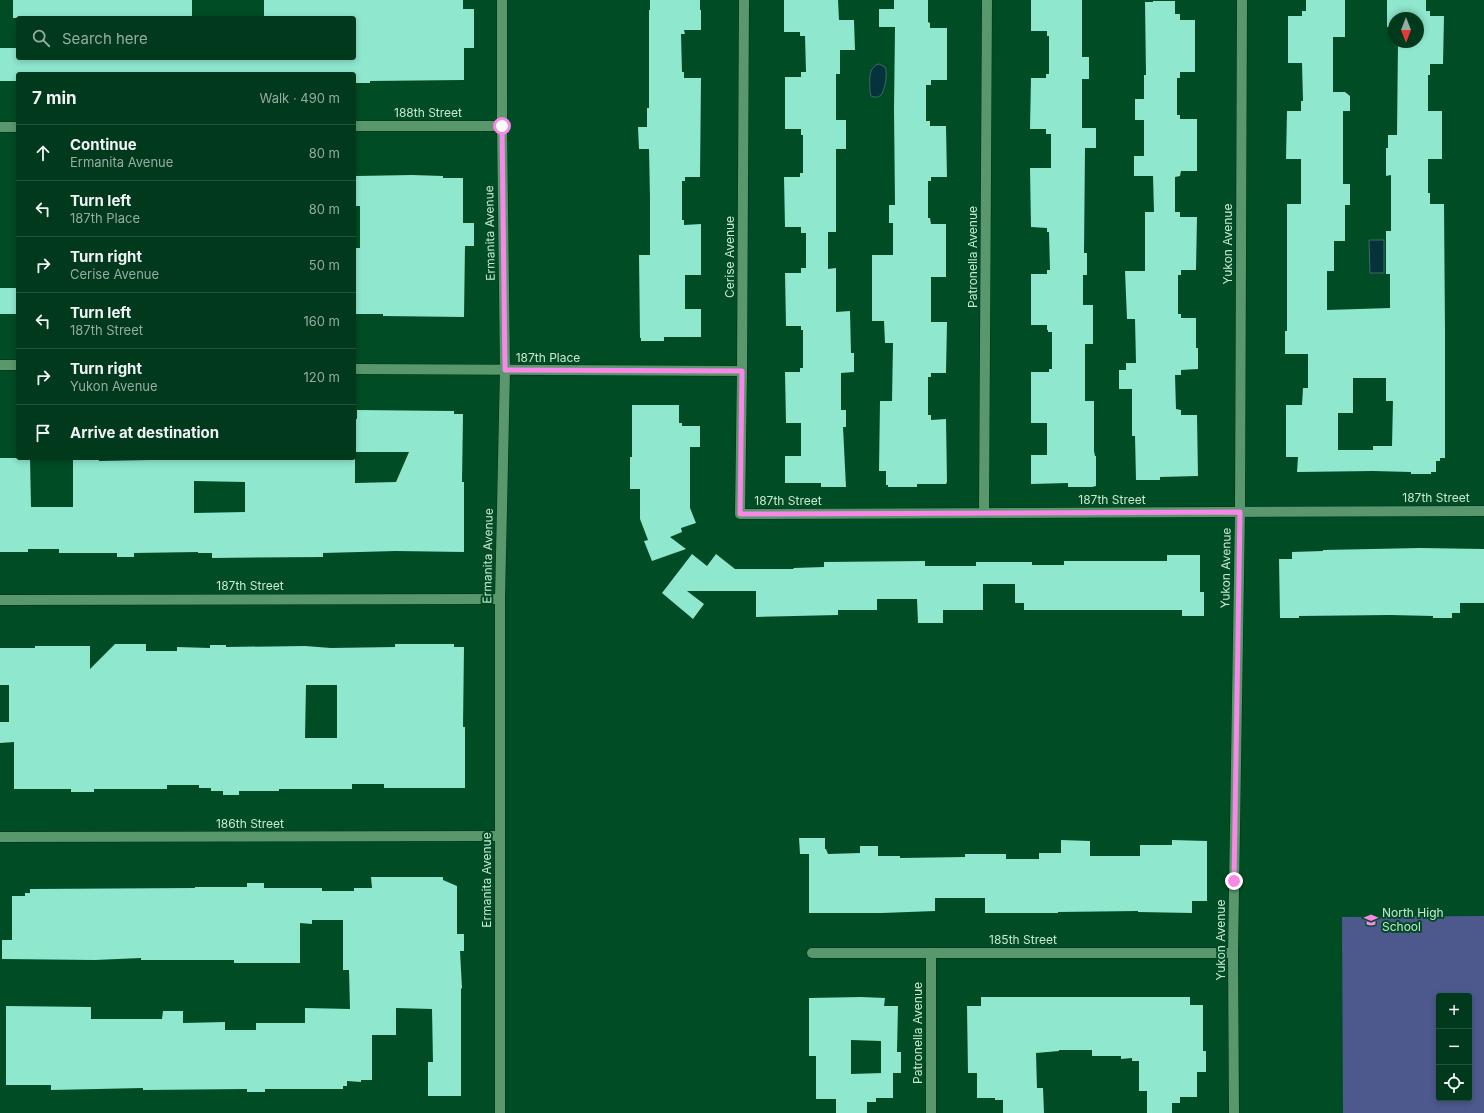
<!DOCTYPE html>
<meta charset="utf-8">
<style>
body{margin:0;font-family:Inter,sans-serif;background:#0e4429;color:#f1f3f6}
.controls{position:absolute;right:12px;bottom:12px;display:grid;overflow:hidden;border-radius:4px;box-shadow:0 2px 6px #0003}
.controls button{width:36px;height:36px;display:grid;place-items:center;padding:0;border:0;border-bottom:1px solid #22533b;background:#00391c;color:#f1f3f6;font:20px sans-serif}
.compass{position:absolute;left:1388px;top:12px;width:36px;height:36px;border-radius:50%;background:#00391c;box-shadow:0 2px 6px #0003;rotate:180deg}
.stop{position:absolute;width:12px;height:12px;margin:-9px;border:3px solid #f987e8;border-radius:50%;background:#fff}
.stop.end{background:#f987e8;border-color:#fff;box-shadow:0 1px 4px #0008}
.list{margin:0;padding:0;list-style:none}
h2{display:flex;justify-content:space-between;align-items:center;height:52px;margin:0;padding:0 16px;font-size:17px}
h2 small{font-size:13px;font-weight:400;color:#95aca3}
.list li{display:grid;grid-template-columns:26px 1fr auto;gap:12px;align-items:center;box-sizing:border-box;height:56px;padding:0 16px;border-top:1px solid #22533b}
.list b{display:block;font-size:15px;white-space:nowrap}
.list p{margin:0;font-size:13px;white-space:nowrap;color:#95aca3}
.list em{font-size:13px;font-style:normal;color:#95aca3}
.icon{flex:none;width:22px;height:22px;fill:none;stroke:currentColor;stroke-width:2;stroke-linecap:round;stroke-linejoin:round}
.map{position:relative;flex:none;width:1484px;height:1113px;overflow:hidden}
.search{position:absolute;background:#00391c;box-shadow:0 2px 6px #0003;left:16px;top:16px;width:340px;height:44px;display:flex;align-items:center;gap:10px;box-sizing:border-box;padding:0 14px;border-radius:4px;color:#95aca3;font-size:15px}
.panel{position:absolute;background:#00391c;box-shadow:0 2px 6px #0003;left:16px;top:72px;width:340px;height:388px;border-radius:4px}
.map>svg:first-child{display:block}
</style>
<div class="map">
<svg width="1484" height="1113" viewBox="0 0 1484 1113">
<rect width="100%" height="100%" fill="#004c25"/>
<path fill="#4d588c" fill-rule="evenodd" d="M 1484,916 L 1484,1113 L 1343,1113 L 1342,917 ZM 1439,996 L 1469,996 L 1469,1098 L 1439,1098 Z"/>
<g fill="#06333b" stroke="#406968">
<path d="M 879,64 L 885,67 C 888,72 885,92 880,96 C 878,97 877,97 874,97 L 871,96 L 870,92 C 870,83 867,67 879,64 Z"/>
<polygon points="1369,240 1384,240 1384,273 1370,273"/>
</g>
<g fill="#8fe7cd" fill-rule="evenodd">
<rect x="13" y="0" width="179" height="18"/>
<polygon points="264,0 463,0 463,9 474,9 474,48 464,48 464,80 370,81 370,83 354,83 354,74 18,74 18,81 0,81 0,48 18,48 18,58 354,58 354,18 264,18"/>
<polygon points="650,0 700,0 700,10 701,10 701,30 684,30 685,34 681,34 682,72 684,72 684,78 701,78 700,177 685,177 685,181 682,181 682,220 684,220 684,225 701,224 701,275 685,275 685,309 701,309 701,337 664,337 664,341 641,341 641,338 640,338 639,255 650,255 650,198 649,149 639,149 638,127 647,127 647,108 649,108 649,10 650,10"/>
<polygon points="784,0 838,0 839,20 854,20 855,50 840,50 840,74 836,74 836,120 846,120 846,149 836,149 836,232 828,232 828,269 836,268 836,312 850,311 851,353 854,353 854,372 841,373 841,410 846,410 846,427 843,427 846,487 821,487 821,483 785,483 785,456 801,456 801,423 786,423 785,372 800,372 800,368 803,368 803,330 801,330 801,326 786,326 785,273 801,273 801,268 806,268 806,233 801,233 801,227 785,227 784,177 800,177 800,173 803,173 803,135 801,135 801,129 785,129 785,77 801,77 801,72 806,72 805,36 800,36 800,32 784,32"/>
<polygon points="894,0 928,0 928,22 930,23 930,28 947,28 947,80 931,80 931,85 926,85 926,121 930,121 930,126 946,126 947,177 931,177 931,181 928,181 928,218 930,218 931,224 946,224 946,277 931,277 931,322 947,322 946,373 931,373 931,377 928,377 928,415 931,415 931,420 946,419 947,482 946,484 917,484 917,487 888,487 888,485 886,485 886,471 879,471 880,401 892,401 893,343 885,343 884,321 872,321 872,255 893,255 893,223 889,223 889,205 895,205 894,109 895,27 879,27 879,9 894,9"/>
<polygon points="1031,0 1082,0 1082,57 1089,57 1089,79 1082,79 1082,128 1096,128 1096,148 1085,148 1084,253 1087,253 1087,275 1083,275 1083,305 1093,305 1093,344 1085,344 1085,401 1094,401 1094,451 1095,456 1096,456 1096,486 1092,487 1068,487 1068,483 1031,484 1031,455 1047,455 1047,423 1031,423 1031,372 1049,372 1049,369 1052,369 1052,332 1048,332 1048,330 1047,330 1047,325 1031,325 1031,274 1047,274 1047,270 1050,270 1049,232 1047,232 1047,228 1031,227 1030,168 1051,168 1051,134 1046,134 1046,129 1030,129 1031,78 1046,78 1046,74 1049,74 1049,36 1047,36 1047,31 1031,31"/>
<path d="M 1306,0 L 1345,0 L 1345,37 L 1333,37 L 1333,92 L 1345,92 L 1350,96 L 1350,111 L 1343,111 L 1343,184 L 1350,184 L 1350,205 L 1345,205 L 1345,241 L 1334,241 L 1334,271 L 1327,271 L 1327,310 L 1390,308 L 1390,274 L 1386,274 L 1386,231 L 1391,231 L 1391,175 L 1386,176 L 1386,148 L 1388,148 L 1388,135 L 1397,135 L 1398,42 L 1418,42 L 1418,18 L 1394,18 L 1394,27 L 1387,27 L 1387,0 L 1426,0 L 1426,11 L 1430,11 L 1430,16 L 1444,16 L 1443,64 L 1430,64 L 1430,75 L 1428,75 L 1428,111 L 1442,111 L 1442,159 L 1428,159 L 1428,193 L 1430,193 L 1430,204 L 1444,204 L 1445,331 L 1445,458 L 1440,458 L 1440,461 L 1436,461 L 1436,472 L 1431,472 L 1431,474 L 1411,474 L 1411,472 L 1373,471 L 1297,472 L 1298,457 L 1286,457 L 1286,405 L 1302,405 L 1303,388 L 1308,388 L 1308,354 L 1285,354 L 1285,331 L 1287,331 L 1287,204 L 1301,204 L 1301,159 L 1286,159 L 1287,111 L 1301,111 L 1301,101 L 1303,101 L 1302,63 L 1288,63 L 1288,16 L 1302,16 L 1302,11 L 1306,11 ZM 1353,378 L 1386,378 L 1386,401 L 1393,401 L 1392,446 L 1373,446 L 1373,450 L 1338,450 L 1338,413 L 1353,413 Z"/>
<polygon points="1153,1 1175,1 1175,14 1180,14 1180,20 1195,20 1195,72 1180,72 1180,78 1177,78 1177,115 1180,115 1180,119 1197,119 1197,171 1181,171 1180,176 1175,177 1175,212 1180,212 1180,217 1197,217 1196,270 1181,270 1181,275 1178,275 1178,314 1181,314 1181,318 1196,318 1196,348 1198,348 1198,369 1181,370 1181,375 1175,375 1176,409 1181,410 1181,415 1197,415 1198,476 1160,477 1160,480 1136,480 1135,436 1132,436 1132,389 1119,389 1119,370 1126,370 1126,363 1136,363 1135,319 1127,319 1125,271 1145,271 1145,212 1154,212 1153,176 1134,176 1134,156 1144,156 1144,120 1135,120 1135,99 1144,99 1144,75 1146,75 1145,2 1153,2"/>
<polygon points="412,175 443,176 443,178 463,178 463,223 474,223 474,246 465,246 464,317 383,316 383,314 354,314 354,248 360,248 360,206 354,206 354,183 356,183 356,176"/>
<rect x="0" y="288" width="18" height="26"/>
<polygon points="632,405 679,405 679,423 682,423 682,426 700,426 700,447 690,447 690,508 696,523 681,528 682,532 670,537 686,549 652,561 644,541 648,540 640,519 640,489 630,489 630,457 632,457"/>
<path d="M 357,410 L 454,411 L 454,414 L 463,414 L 462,482 L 464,482 L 464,552 L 396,551 L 323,553 L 323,557 L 212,558 L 212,553 L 198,553 L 198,552 L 134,553 L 134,557 L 117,557 L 117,553 L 59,553 L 59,549 L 28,549 L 28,552 L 0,552 L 0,458 L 30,458 L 31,507 L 73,507 L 73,458 L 99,458 L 99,461 L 150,460 L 150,459 L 170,458 L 243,460 L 243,458 L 355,458 L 355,483 L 396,482 L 409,452 L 354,452 L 354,419 L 357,419 ZM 194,481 L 245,482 L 245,512 L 194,513 Z"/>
<polygon points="1420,548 1484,549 1484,603 1460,603 1460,613 1452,613 1452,618 1433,618 1433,616 1390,615 1299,616 1299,618 1280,618 1279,559 1292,559 1292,552 1323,551 1323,550"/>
<polygon points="692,554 707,566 716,554 735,569 793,569 794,568 824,567 824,562 925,561 925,566 976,566 976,562 1032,562 1032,565 1064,565 1064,561 1167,561 1167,555 1200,555 1200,592 1204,592 1204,616 1182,616 1182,610 1024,610 1024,603 1015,603 1015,584 983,584 983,610 943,610 943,623 918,623 917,599 877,599 877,610 838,610 838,615 756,617 756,591 687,591 704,604 693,619 662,593"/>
<path d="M 115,644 L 146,644 L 146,651 L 177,651 L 177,647 L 210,648 L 210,645 L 226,645 L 226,647 L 305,646 L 331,648 L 395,647 L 395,644 L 454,644 L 454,647 L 464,647 L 463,727 L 465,727 L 465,788 L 384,788 L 384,784 L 352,784 L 352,789 L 279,789 L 279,791 L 239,791 L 239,795 L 223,795 L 223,791 L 211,791 L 211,788 L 199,788 L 199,785 L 167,785 L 167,789 L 94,789 L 94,792 L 71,792 L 71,789 L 14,789 L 14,742 L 0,743 L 0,722 L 9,722 L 9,685 L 0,685 L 0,648 L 35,648 L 35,646 L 90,646 L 90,669 ZM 306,685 L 337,685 L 337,738 L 305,738 Z"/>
<polygon points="799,838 825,838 825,849 826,849 828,854 860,853 860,846 878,846 878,856 900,856 900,858 965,857 965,854 1006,854 1006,859 1039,859 1039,853 1061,853 1061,840 1090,841 1090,856 1140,856 1140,845 1172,845 1172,840 1207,841 1207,901 1192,901 1192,913 1138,912 1138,911 1058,912 1058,913 985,913 985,898 935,898 935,911 882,913 809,913 809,854 800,854"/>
<polygon points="371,877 443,877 443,880 457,886 457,934 464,934 464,951 460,951 462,988 461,989 461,1096 428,1096 428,1062 433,1062 432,1009 396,1008 396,1035 372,1035 372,1080 361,1080 361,1082 347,1081 347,1086 343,1086 343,1089 265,1089 265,1092 247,1092 247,1089 143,1090 143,1088 51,1090 51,1085 6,1085 6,1006 91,1007 91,1019 162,1019 163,1011 183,1011 183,1023 225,1022 225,1030 256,1030 256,1023 305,1023 305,1008 350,1009 349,970 343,970 343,920 312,920 312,924 300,923 300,963 234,963 234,960 141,960 141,958 95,960 2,959 2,940 12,940 12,896 25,896 25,893 30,893 30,889 195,888 195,887 247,887 247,883 264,883 264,888 322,888 322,891 354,891 354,888 372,888"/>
<path d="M 861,997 L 885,998 L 884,1006 L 898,1006 L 897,1052 L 901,1052 L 901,1073 L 893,1073 L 893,1098 L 876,1098 L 876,1102 L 867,1102 L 867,1113 L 836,1113 L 836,1099 L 816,1099 L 816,1056 L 809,1056 L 809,998 ZM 851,1040 L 881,1041 L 881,1073 L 883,1073 L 851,1074 Z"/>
<polygon points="981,997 1190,997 1190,1005 1203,1005 1203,1051 1206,1051 1206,1072 1197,1072 1197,1097 1180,1097 1180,1103 1172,1103 1172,1113 1147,1113 1147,1091 1139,1091 1139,1061 1132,1061 1132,1058 1121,1059 1121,1056 1092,1056 1092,1050 1059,1050 1059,1051 1036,1053 1037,1088 1043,1088 1044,1113 1003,1113 1003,1100 995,1100 995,1098 977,1098 977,1073 968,1073 967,1006 981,1006"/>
</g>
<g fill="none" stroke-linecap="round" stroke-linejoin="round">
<defs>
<g id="minor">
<polyline points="744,0 742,371 740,514 1484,511"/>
<polyline points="354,126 502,126"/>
<polyline points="0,127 18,127"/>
<polyline points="0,365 18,365"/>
<polyline points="354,369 742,371"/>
<polyline points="984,513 987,0"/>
<polyline points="0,600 500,599"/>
<polyline points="0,837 500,836"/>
<polyline points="812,953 1233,953"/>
<polyline points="500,1113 500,599 505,370 502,126 502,0"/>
<polyline points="931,1113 931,953"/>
<polyline points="1234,1113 1233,953 1240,512 1242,0"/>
</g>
</defs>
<use href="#minor" stroke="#0a2d18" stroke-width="11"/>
<use href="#minor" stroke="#59986d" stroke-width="10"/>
</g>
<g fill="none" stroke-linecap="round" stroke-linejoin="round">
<polyline stroke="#f987e8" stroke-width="5" points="502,126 505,370 742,371 740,514 1240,512 1234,881"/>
</g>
<defs>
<symbol id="school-bare" viewBox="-9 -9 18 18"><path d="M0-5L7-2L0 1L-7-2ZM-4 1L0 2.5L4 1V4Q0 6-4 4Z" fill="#f987e8" stroke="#004c25" stroke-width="2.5" paint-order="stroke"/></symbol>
</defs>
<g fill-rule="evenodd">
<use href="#school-bare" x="1361" y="910" width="20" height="20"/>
</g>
<g text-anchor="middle" stroke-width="4" stroke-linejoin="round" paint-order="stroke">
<g font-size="12" fill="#c8e8d0" stroke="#004c25">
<text x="428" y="117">188th Street</text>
<text transform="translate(490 233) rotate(-91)" y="4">Ermanita Avenue</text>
<text transform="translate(1228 244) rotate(-90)" y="4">Yukon Avenue</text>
<text transform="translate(730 257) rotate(-90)" y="4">Cerise Avenue</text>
<text transform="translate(973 257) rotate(-90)" y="4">Patronella Avenue</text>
<text x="548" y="362">187th Place</text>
<text x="1436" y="502">187th Street</text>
<text x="1112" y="504">187th Street</text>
<text x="788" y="505">187th Street</text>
<text transform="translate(488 556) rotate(-89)" y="4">Ermanita Avenue</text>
<text transform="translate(1226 568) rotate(-89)" y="4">Yukon Avenue</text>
<text x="250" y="590">187th Street</text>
<text x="250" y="828">186th Street</text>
<text transform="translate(487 880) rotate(-90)" y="4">Ermanita Avenue</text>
<text x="1023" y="944">185th Street</text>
<text transform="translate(1221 940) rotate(-90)" y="4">Yukon Avenue</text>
<text transform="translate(918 1033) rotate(-90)" y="4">Patronella Avenue</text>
</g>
<g font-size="12" fill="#c8e8d0" stroke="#004c25" text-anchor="start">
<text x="1382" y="917">North High<tspan x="1382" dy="14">School</tspan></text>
</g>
</g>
</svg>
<div class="controls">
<button>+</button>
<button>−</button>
<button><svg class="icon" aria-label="locate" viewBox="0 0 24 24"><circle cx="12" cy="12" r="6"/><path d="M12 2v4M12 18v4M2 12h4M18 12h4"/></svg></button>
</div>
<svg class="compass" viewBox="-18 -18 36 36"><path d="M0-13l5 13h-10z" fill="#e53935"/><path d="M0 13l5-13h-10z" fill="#95aca3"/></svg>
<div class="stop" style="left:502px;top:126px"></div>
<div class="stop end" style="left:1234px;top:881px"></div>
<div class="search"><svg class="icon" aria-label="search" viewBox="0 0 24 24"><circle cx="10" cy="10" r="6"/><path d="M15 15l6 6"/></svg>Search here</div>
<section class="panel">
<h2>7 min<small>Walk · 490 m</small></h2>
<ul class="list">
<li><svg class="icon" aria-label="ahead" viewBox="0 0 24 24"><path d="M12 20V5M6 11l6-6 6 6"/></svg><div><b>Continue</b><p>Ermanita Avenue</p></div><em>80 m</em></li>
<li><svg class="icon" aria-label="left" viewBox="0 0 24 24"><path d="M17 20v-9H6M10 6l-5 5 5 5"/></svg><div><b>Turn left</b><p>187th Place</p></div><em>80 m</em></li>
<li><svg class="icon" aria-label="right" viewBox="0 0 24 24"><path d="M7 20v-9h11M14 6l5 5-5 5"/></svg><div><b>Turn right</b><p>Cerise Avenue</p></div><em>50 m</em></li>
<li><svg class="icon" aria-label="left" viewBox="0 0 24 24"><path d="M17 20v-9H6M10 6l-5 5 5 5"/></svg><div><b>Turn left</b><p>187th Street</p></div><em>160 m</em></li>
<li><svg class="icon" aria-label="right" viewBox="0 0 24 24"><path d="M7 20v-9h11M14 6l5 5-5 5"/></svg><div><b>Turn right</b><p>Yukon Avenue</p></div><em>120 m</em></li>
<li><svg class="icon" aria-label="arrive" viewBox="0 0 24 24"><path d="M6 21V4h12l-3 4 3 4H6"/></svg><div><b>Arrive at destination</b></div></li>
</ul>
</section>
</div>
